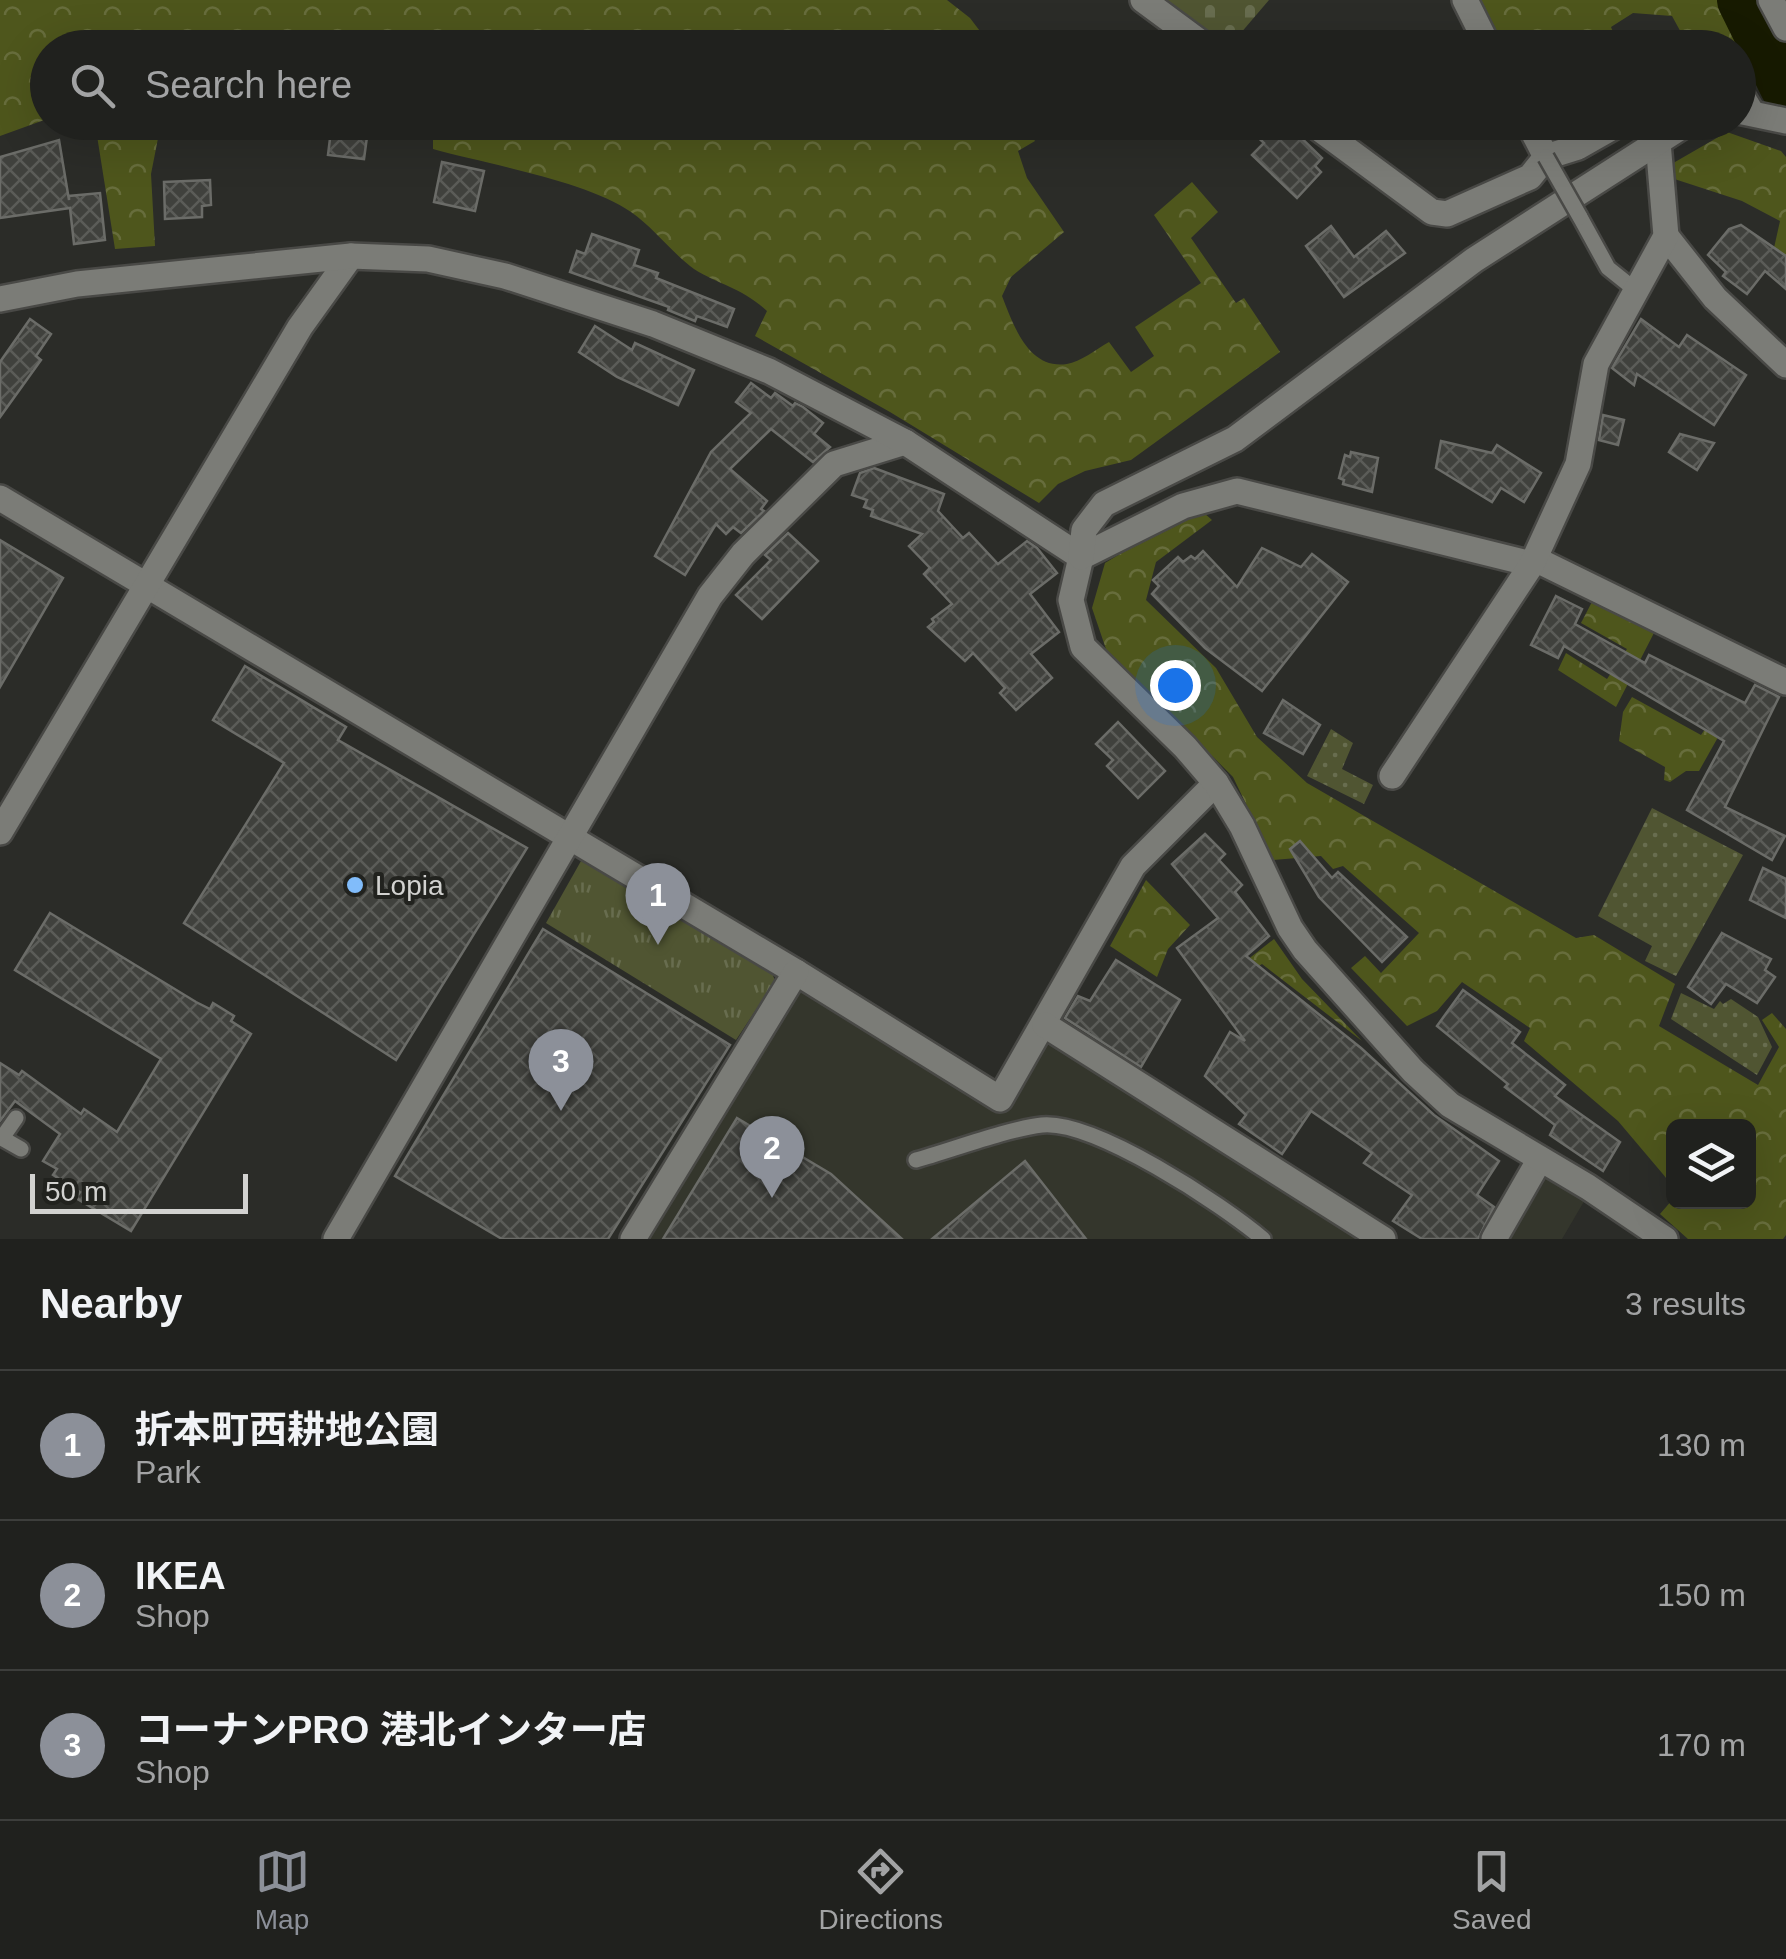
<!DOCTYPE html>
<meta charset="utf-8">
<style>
body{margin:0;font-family:Helvetica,"Noto Sans JP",sans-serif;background:#2d2e2b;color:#f1f3f6}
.controls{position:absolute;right:30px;bottom:30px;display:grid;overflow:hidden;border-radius:15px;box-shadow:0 10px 40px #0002}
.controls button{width:90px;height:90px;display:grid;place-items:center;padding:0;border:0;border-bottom:2px solid #3d3e3c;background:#20211e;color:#f1f3f6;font:50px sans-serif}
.scale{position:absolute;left:30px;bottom:25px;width:218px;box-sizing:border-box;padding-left:10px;border:5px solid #d2d2d0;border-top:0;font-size:28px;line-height:35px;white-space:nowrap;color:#d2d2d0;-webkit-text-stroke:8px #21221e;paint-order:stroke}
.you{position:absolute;left:1175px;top:685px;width:35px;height:35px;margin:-25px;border:8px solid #fff;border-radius:50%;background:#1a73e8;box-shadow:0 0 0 15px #1a73e833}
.badge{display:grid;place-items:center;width:65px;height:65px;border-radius:50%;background:#8c9099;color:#fff;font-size:32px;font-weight:700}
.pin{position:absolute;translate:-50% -82px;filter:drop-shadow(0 2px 5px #0008)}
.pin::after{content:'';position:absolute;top:52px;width:35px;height:30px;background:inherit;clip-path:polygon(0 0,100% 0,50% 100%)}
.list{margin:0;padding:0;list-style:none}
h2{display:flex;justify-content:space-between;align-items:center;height:130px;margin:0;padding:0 40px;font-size:42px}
h2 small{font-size:32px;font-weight:400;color:#a2a3a4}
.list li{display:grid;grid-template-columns:65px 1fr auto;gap:30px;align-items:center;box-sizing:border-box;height:150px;padding:0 40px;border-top:2px solid #3d3e3c}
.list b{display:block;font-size:38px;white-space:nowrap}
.list p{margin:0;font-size:32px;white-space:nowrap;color:#a2a3a4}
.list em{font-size:32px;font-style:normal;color:#a2a3a4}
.icon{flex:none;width:55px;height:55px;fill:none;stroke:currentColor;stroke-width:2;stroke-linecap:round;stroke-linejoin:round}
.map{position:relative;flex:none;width:1786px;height:1239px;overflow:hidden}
.search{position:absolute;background:#20211e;box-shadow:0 10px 40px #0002;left:30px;right:30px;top:30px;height:110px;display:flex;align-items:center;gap:25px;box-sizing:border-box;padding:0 35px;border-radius:55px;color:#a2a3a4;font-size:38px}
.sheet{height:580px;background:#20211e}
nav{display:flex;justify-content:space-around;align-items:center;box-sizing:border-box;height:140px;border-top:2px solid #3d3e3c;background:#20211e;font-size:28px;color:#a2a3a4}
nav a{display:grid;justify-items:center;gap:5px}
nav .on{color:#8c9099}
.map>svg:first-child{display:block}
</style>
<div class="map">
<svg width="1786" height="1239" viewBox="0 0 1786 1239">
<defs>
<pattern id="grass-dots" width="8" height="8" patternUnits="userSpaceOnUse" patternTransform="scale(2.5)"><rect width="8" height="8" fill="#505532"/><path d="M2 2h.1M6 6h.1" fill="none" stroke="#686d4f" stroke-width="1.8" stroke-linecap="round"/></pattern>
<pattern id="forest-crowns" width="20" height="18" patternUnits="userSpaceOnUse" patternTransform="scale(2.5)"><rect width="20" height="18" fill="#4e561c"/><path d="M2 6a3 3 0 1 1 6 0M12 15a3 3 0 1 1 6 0" fill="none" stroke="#676d3c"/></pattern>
<pattern id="cemetery-stones" width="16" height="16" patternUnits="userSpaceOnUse" patternTransform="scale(2.5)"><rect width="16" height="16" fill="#505532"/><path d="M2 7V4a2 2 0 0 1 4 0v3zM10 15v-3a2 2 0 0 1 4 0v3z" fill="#686d4f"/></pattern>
<pattern id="park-tufts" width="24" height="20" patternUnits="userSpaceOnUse" patternTransform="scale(2.5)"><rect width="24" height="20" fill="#505532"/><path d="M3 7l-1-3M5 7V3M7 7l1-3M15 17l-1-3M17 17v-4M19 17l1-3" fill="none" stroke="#686d4f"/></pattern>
<pattern id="building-cross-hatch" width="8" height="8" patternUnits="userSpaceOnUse" patternTransform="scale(2.5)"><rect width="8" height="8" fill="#40413d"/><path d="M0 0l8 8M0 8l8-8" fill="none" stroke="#5b5c58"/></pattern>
</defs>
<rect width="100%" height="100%" fill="#2b2c28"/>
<g fill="#34362c">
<polygon points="800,986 1001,1107 1037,1049 1054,1043 1365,1239 647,1239"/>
<polygon points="1549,1174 1586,1198 1562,1239 1509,1239"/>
</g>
<g fill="url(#grass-dots)">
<polygon points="1331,729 1353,743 1342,769 1373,785 1364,804 1307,776"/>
<polygon points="1652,808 1743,855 1676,976 1645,961 1652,946 1598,916"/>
<polygon points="1681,993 1714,1009 1720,1001 1723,1004 1731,999 1758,1017 1772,1047 1757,1075 1671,1019"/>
</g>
<g fill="url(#forest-crowns)">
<polygon points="0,0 947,0 970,18 992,47 48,48 47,119 0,136"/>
<polygon points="1481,0 1736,0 1755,40 1739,50 1738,48 1689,47 1672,16 1633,13 1611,27 1619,47 1505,47"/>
<polygon points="95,123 161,123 151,174 155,246 115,249"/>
<path d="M 370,123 L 1024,123 L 1035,141 L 1018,151 L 1027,178 L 1064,232 L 1011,277 L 1002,296 C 1013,324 1028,370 1067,364 C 1080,362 1097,349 1109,342 L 1131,372 L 1154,356 L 1135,327 L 1201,283 L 1154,215 L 1192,182 L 1218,212 L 1191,238 L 1236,303 L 1244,298 L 1280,352 L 1131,460 L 1085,471 L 1058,484 L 1039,503 L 890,412 L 755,336 L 767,311 C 741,287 721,286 694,269 C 671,252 654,228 631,212 C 587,181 487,164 433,149 L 433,137 Z"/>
<polygon points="1727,132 1781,151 1786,157 1786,286 1768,275 1780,221 1742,201 1656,173"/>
<polygon points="1204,513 1212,520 1156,562 1146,600 1216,668 1257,737 1307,783 1576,938 1594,935 1675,984 1659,1026 1758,1085 1779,1047 1762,1020 1772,1013 1786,1029 1786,1235 1783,1239 1688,1239 1660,1214 1673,1199 1674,1202 1748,1202 1748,1126 1674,1126 1673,1186 1618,1121 1524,1041 1530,1028 1462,982 1437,1011 1407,1026 1351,968 1365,956 1381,973 1419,933 1343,866 1333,869 1321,856 1273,860 1233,777 1106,649 1092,608 1105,563 1158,531"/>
<polygon points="1594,598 1656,629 1616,707 1558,670 1566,653 1607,679 1627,649 1581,623"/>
<polygon points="1632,697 1701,735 1713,717 1726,723 1699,771 1686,771 1670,782 1664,780 1665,767 1619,741 1623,712"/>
<polygon points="1146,880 1190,925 1168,949 1157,977 1110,946"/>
<polygon points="1274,939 1302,979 1362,1041 1262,964 1249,972 1242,964"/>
</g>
<polygon fill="url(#cemetery-stones)" points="1155,0 1269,0 1228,48 1216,47"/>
<polygon fill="url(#park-tufts)" points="581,861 596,861 770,967 775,981 736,1040 546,923"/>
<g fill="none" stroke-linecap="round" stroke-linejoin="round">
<polyline stroke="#171a00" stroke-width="52" points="1743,0 1786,87"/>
</g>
<g fill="url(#building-cross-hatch)" stroke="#6b6c68" stroke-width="2.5">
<polygon points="332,122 369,122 364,159 328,155"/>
<polygon points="1242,122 1285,122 1322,158 1315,166 1321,172 1297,198 1252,155 1264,143"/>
<polygon points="59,140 69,200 69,196 100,193 105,240 74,244 70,208 0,218 0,157"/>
<polygon points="442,162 484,171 475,211 434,202"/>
<polygon points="210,180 211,205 202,206 202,217 165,219 164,182"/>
<polygon points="1741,225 1786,256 1786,289 1765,271 1747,294 1723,276 1726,272 1708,255 1729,229"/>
<polygon points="1331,226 1354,257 1386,231 1405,253 1344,297 1306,246"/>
<polygon points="592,234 639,250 634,265 658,273 656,278 734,309 727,327 697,316 695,321 668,310 669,307 570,272 577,251 585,254"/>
<polygon points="30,319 51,334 36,356 41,360 0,417 0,362"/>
<polygon points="1641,319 1679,347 1687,335 1746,375 1714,425 1637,374 1634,385 1612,368"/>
<polygon points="595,326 632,350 635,343 694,370 678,405 617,377 579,352"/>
<polygon points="751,383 771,398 775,393 793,406 795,403 803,407 823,423 814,434 830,447 813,462 771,429 730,469 767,501 761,509 764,511 741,533 733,527 726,534 716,524 685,575 655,556 711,452 751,413 736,402"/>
<polygon points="1603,415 1624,420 1618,445 1599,440"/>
<polygon points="1680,434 1714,443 1697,470 1669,452"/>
<polygon points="1441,441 1492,453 1497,445 1541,473 1524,502 1501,488 1492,502 1436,468"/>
<polygon points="1351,452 1378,458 1372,492 1343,484 1344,480 1339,478 1345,455 1350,457"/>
<polygon points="874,468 944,494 938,511 963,538 969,533 998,564 1027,541 1037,548 1057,573 1030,594 1059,632 1031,654 1052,678 1016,710 1000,693 1005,688 973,653 965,661 928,627 934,622 932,619 952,604 924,574 930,568 909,546 922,534 871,516 873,510 864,507 867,500 852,495 860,473"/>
<polygon points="788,533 818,561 762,619 736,595 771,560 765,555"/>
<polygon points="0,540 63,578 0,687"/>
<polygon points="1262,548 1301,567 1312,554 1348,582 1262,691 1205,648 1152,594 1159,586 1153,580 1178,557 1183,562 1191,556 1195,559 1203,551 1237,587"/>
<polygon points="1556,596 1582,609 1575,624 1645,663 1649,655 1745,703 1755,685 1779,697 1725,807 1785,836 1772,860 1687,810 1724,741 1564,646 1558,658 1531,645"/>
<polygon points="245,666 346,727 338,740 527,848 396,1060 184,923 284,763 213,720"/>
<polygon points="1283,700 1320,725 1303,754 1264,733"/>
<polygon points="1118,722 1165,771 1138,798 1107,766 1113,760 1096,744"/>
<polygon points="1205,834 1225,854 1219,860 1242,885 1235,892 1269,936 1246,956 1361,1048 1434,1115 1499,1161 1477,1195 1494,1207 1478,1239 1422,1239 1393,1221 1412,1195 1364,1163 1372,1153 1311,1111 1282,1154 1239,1124 1246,1115 1205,1076 1230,1032 1245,1041 1177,948 1218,918 1172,864"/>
<polygon points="1300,841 1332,878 1338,872 1407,937 1382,962 1319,897 1290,849"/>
<polygon points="1763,868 1786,879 1786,918 1750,900"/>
<polygon points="50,913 196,1002 210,1009 213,1003 234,1016 231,1021 251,1034 131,1231 76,1198 80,1192 53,1175 57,1169 43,1161 60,1134 15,1101 0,1121 0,1063 19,1075 22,1071 81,1114 84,1109 117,1132 161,1059 15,970"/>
<polygon points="543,929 730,1045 608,1239 502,1239 395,1176"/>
<polygon points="1722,933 1771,959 1765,970 1775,977 1757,1003 1726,984 1711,1004 1688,987"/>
<polygon points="1116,960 1180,1000 1141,1067 1065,1018 1078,996 1090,1001"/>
<polygon points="1463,990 1520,1032 1512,1043 1565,1085 1555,1096 1620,1142 1603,1171 1550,1135 1555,1125 1505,1087 1508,1084 1437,1026"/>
<polygon points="737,1118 831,1174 902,1239 663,1239"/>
<polygon points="1025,1161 1086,1239 932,1239"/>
</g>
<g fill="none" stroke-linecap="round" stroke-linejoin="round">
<defs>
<g id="service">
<polyline points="1580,217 1608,268 1638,292"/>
<polyline points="0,1137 21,1149"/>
<polyline points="2,1138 16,1118"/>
<path d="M 916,1160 C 952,1150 1007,1129 1042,1125 C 1094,1120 1222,1204 1263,1239"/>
</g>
<g id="minor">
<polyline points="1143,0 1208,48"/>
<polyline points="1465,0 1489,48"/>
<polyline points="1771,0 1786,28"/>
<polyline points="1738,90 1752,113"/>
<polyline points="1310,122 1432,212 1447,214 1530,177 1546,157"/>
<polyline points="1528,122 1546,157 1578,147 1622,122"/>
<polyline points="1666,236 1715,298 1786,365"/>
<polyline points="0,498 796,972 1000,1099 1133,866 1216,783"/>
<polyline points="1081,557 1183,506 1237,491 1532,564 1541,562 1786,682"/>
<polyline points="1392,776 1532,564 1578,464 1596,364 1666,236 1658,142"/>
<polyline points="0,832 300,327 351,256"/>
<polyline points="1045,1025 1383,1239"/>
<polyline points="336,1239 710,596 743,554 834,464 905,442"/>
<polyline points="633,1239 796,972"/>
<polyline points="1494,1239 1540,1159"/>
</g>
<g id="tertiary">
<polyline points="1738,111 1786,121"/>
<polyline points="0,299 77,284 351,256 428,259 505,276 653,324 769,371 905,442 1081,557 1071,600 1083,647 1185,747 1216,783 1242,826 1290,928 1305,950 1413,1071 1450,1105 1588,1187 1665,1239"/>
<polyline points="1081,557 1084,530 1104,504 1235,439 1474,260 1689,122"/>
</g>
</defs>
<use href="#service" stroke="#494946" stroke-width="20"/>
<use href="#minor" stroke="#494946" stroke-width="30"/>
<use href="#tertiary" stroke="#494946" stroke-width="30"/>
<use href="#service" stroke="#7b7c77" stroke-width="15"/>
<use href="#minor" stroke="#7b7c77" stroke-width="25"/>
<use href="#tertiary" stroke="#7b7c77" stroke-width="25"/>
<defs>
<polyline id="service-bridge" points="1546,157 1580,217"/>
</defs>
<use href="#service-bridge" stroke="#494946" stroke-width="20" stroke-linecap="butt"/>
<use href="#service-bridge" stroke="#7b7c77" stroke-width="15"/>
</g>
<circle fill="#81bcfa" stroke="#21221e" stroke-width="4" cx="355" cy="885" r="10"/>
<g text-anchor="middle" stroke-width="8" stroke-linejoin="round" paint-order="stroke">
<g font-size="28" fill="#d2d2d0" stroke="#21221e" text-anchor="start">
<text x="375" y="895">Lopia</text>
</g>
</g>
</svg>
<div class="controls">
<button><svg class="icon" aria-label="layers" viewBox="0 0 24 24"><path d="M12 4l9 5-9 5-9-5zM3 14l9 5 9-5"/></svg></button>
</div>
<div class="scale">50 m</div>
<div class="you"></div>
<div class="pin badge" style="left:658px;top:945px">1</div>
<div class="pin badge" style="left:772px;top:1198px">2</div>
<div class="pin badge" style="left:561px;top:1111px">3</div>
<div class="search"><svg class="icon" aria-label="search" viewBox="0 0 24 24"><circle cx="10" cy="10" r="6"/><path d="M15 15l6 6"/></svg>Search here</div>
</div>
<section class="sheet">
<h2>Nearby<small>3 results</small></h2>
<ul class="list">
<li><span class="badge">1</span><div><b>折本町西耕地公園</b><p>Park</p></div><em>130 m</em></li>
<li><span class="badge">2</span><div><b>IKEA</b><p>Shop</p></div><em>150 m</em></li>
<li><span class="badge">3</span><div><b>コーナンPRO 港北インター店</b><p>Shop</p></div><em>170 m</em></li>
</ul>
</section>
<nav>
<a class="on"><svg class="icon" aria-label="map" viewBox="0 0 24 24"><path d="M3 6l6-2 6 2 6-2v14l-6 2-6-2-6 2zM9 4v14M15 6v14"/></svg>Map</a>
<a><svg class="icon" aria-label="directions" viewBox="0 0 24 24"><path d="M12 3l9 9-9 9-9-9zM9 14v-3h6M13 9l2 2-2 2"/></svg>Directions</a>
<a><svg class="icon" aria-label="saved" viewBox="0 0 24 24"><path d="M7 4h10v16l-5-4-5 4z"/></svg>Saved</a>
</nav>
